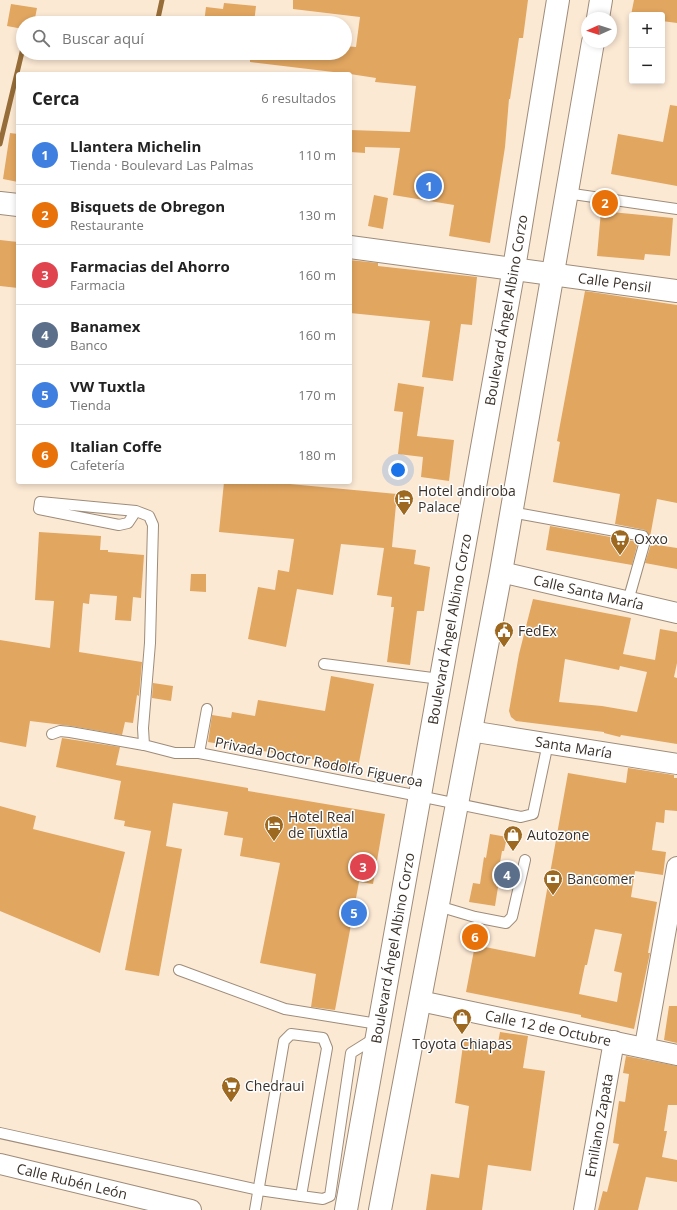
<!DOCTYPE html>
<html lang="es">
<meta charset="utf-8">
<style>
body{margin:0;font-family:"Open Sans",sans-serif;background:#f6f6f6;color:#222}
.controls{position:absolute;right:12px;top:12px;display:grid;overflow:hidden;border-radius:4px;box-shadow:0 2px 6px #0003}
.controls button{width:36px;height:36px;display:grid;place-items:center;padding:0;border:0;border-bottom:1px solid #e0e0e0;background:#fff;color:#222;font:20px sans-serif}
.compass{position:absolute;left:581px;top:12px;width:36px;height:36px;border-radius:50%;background:#fff;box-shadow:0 2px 6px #0003;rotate:267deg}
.you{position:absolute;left:398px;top:470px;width:14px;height:14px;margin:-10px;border:3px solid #fff;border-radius:50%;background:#1a73e8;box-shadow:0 0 0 6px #1a73e833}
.badge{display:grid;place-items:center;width:26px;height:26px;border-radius:50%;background:#9d6920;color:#fff;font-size:13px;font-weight:700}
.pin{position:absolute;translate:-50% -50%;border:2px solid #fff;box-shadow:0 1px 4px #0006}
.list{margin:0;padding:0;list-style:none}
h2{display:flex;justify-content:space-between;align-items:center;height:52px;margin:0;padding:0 16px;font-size:17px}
h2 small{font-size:13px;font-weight:400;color:#767676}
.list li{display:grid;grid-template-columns:26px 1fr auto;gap:12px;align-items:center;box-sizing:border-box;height:60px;padding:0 16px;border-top:1px solid #e0e0e0}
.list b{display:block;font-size:15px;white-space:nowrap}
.list p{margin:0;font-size:13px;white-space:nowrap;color:#767676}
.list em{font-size:13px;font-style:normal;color:#767676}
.icon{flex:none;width:22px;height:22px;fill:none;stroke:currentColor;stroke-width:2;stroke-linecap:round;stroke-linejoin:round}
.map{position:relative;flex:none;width:677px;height:1210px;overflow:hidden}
.search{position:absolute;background:#fff;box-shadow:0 2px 6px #0003;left:16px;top:16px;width:336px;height:44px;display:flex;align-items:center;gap:10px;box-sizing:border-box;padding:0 14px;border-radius:22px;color:#767676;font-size:15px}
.panel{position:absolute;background:#fff;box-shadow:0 2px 6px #0003;left:16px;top:72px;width:336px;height:412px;border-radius:4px}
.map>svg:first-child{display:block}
</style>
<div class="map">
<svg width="677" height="1210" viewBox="0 0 677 1210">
<rect width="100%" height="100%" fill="#fce9d4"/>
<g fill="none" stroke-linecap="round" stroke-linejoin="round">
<g stroke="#966c38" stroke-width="5">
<polyline points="157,23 162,0"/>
<polyline points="0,144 23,48"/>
</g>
</g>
<g fill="#e1a660" fill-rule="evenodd">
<polygon points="293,0 528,0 523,38 519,38 510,99 509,99 505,147 490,243 449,236 454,205 393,195 400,148 365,147 365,153 350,152 350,130 410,132 416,86 375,82 376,78 350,74 250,62 250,53 345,53 345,46 356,47 360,17 293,9"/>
<polygon points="634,0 677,0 677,23 662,21 662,15 631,15"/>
<polygon points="224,3 256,6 254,23 204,23 206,7 223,9"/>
<polygon points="11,4 37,8 34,23 23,23 23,29 7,26"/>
<polygon points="670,105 677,106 677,186 611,174 618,134 663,142"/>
<polygon points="10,133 18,134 18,182 3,179"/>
<polygon points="374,195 388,198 383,229 368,226"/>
<polygon points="601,211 673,218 670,256 645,254 644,260 597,256"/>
<polygon points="0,240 18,242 18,288 0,286"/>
<polygon points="350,260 378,263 378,266 477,277 472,325 461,324 453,381 422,377 430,321 350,313"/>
<polygon points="585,291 677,305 677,503 657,499 650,537 645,530 615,524 620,494 553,482 560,442 557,441"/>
<polygon points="398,383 424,387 417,436 454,440 449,481 421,477 423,457 398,454 403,412 394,411"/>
<polygon points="224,482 268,482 397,494 392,547 416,550 414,564 430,567 424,611 417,611 410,665 387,662 394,607 391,607 392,597 377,595 384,548 341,544 333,595 297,589 286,647 248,639 258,587 275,590 278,570 289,572 294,539 219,532"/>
<polygon points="550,526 638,542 632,565 546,550"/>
<polygon points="39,532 101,536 100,550 108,550 108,552 144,555 141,598 133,597 131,621 115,620 117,596 90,594 89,604 83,603 79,652 142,662 139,696 137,695 133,723 125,722 122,735 71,726 30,721 26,747 0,742 0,640 50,648 54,601 35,600"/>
<polygon points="651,544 677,548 677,569 645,563"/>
<polygon points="191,574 206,574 206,592 190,591"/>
<path d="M 533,599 L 631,618 L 623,654 L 655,660 L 660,629 L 677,632 L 677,663 L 674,677 L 677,678 L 677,744 L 621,735 L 620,737 L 604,733 L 604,732 L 516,721 L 511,717 L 509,711 L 519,654 ZM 565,659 L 619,670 L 620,666 L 647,672 L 637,712 L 602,706 L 559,702 Z"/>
<polygon points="331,676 374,684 357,773 322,767 323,761 208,742 212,715 231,718 232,712 255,716 258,700 325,711"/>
<polygon points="153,683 173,686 171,701 152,698"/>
<polygon points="62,738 120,747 116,765 248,788 248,791 385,814 373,884 359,882 335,1010 311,1007 316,974 260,963 280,863 240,856 243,838 224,835 228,812 173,803 166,846 182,849 159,976 125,970 151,831 124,826 125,821 114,819 121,781 56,767"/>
<path d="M 628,768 L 674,775 L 674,778 L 677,778 L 677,811 L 665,810 L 664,823 L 656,822 L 652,850 L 666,852 L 663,875 L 635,871 L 631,897 L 657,902 L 648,953 L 650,953 L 634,1029 L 581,1017 L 581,1015 L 466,992 L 475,945 L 535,957 L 568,773 L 626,783 ZM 595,929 L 622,934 L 614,971 L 622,973 L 617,1002 L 579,994 L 585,965 L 587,965 Z"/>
<polygon points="0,806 36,816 33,829 125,852 100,953 0,911"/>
<polygon points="490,834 507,837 504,851 502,851 496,886 498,887 495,906 469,902 473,883 480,884 484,857 486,858"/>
<polygon points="669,1006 677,1006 677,1043 664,1040"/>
<polygon points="500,1032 528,1036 523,1068 545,1071 531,1171 488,1165 482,1210 426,1210 431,1174 459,1178 469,1106 455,1103 464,1038 498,1043"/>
<polygon points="626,1056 677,1066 677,1105 668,1105 664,1131 667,1131 662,1157 677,1160 677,1182 646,1177 638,1210 598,1210 603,1191 607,1192 619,1144 613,1143 619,1101 625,1102 629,1074 623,1073"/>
</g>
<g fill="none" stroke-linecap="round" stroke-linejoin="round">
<defs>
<g id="service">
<polyline points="566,193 677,209"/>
<polyline points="136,511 128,523 119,525 39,509 40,502 136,511 149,516 153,525 150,643 143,728 144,745 175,753 199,753 419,796 521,817 533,814 548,743"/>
<polyline points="511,512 643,536 645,541 628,601"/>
<polyline points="324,664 440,679"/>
<polyline points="52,734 60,731 70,732 144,745"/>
<polyline points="199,753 207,709"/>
<polyline points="438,906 475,917 506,923 512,917 525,860"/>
<polyline points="179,970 285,1009 378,1024"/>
<polyline points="0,1133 259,1190 301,1196"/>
<polyline points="255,1210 284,1041 291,1034 323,1038 327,1048 301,1196 323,1199 330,1196 351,1053 375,1038"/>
</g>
<g id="minor">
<path id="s1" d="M 501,572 L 677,613"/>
<path id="s2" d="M 470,731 L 677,764"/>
<path id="s3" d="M 420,1001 L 677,1055"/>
<polyline points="645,1046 677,867"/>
<path id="s4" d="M 0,1164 L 191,1210"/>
<path id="s5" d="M 584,1210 L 614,1041"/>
</g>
<g id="secondary">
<polyline points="0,203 18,205"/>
<path id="s6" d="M 350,247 L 677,291"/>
</g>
<g id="primary">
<polyline points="598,18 601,0"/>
<path id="s7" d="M 346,1210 L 514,268 L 558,0"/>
<polyline points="380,1210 501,572 593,42"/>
</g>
</defs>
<use href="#service" stroke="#9e8c79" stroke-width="12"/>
<use href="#minor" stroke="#9e8c79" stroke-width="22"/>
<use href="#secondary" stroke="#9e8c79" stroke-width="24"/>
<use href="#primary" stroke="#9e8c79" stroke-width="24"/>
<use href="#service" stroke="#fff" stroke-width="10"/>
<use href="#minor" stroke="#fff" stroke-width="20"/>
<use href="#secondary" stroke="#fff" stroke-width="22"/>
<use href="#primary" stroke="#fff" stroke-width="22"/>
</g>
<defs>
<symbol id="hotel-pin" viewBox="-11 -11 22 30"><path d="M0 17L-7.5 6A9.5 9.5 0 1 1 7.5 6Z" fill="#9d6920" stroke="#fff"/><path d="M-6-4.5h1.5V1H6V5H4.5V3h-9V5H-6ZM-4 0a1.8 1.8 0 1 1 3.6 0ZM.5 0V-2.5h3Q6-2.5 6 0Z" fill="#fff"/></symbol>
<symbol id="supermarket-pin" viewBox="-11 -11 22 30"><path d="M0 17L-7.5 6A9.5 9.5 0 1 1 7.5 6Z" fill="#9d6920" stroke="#fff"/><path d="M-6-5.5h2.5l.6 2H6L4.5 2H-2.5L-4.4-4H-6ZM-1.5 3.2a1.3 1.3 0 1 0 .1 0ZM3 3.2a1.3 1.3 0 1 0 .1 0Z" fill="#fff"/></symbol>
<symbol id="civic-pin" viewBox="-11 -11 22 30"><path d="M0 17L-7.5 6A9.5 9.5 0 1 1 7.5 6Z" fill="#9d6920" stroke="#fff"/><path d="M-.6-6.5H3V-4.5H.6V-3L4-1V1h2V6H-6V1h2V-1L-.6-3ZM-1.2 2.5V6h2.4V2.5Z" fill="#fff"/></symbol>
<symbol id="shop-pin" viewBox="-11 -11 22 30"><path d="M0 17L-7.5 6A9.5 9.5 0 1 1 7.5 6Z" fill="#9d6920" stroke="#fff"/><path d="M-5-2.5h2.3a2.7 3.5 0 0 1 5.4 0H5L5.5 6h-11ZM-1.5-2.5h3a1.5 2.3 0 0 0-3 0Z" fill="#fff"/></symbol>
<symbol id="bank-pin" viewBox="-11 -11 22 30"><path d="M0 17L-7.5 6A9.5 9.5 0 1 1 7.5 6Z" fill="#9d6920" stroke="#fff"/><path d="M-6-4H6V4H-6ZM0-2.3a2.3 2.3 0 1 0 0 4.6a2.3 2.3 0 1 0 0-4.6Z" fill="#fff"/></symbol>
</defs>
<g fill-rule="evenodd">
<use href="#hotel-pin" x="393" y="488" width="22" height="30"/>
<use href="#supermarket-pin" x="609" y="528" width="22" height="30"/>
<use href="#civic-pin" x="493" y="620" width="22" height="30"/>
<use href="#hotel-pin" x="263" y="814" width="22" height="30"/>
<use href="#shop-pin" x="502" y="824" width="22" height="30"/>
<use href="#bank-pin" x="542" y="868" width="22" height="30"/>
<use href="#shop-pin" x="451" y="1007" width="22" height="30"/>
<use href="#supermarket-pin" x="220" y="1075" width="22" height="30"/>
</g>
<g text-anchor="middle" stroke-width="3" stroke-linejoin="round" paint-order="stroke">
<g font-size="14" fill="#3a322a" stroke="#fff">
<text dy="5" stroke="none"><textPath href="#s6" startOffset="267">Calle Pensil</textPath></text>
<text dy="5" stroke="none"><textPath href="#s7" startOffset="914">Boulevard Ángel Albino Corzo</textPath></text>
<text dy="5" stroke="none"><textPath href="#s1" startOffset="90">Calle Santa María</textPath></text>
<text dy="5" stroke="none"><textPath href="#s7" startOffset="590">Boulevard Ángel Albino Corzo</textPath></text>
<text dy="5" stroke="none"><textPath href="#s2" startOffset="105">Santa María</textPath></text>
<text transform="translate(319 762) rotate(11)" y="5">Privada Doctor Rodolfo Figueroa</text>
<text dy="5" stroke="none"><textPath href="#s7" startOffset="266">Boulevard Ángel Albino Corzo</textPath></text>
<text dy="5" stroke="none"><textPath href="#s3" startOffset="131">Calle 12 de Octubre</textPath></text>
<text dy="5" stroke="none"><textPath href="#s5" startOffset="86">Emiliano Zapata</textPath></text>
<text dy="5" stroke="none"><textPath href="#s4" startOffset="74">Calle Rubén León</textPath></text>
</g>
<g font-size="14" fill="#3a322a" stroke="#fff" text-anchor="start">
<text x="418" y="496">Hotel andiroba<tspan x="418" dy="16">Palace</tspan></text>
<text x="634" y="544">Oxxo</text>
<text x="518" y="636">FedEx</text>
<text x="288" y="822">Hotel Real<tspan x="288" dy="16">de Tuxtla</tspan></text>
<text x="527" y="840">Autozone</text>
<text x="567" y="884">Bancomer</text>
<text x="462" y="1049" text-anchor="middle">Toyota Chiapas</text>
<text x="245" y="1091">Chedraui</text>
</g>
</g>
</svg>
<div class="controls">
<button>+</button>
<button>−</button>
</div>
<svg class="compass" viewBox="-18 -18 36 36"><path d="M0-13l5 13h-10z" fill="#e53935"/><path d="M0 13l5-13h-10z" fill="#767676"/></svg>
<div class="you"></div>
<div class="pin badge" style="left:429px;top:186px;background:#3f7fe0">1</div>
<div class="pin badge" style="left:605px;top:203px;background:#e8710a">2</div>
<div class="pin badge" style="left:363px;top:867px;background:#e0444e">3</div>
<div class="pin badge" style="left:507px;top:875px;background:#5c6f8a">4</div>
<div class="pin badge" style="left:354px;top:913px;background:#3f7fe0">5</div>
<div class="pin badge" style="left:475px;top:937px;background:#e8710a">6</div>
<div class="search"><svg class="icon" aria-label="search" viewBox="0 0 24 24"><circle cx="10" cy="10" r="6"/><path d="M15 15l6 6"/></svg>Buscar aquí</div>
<section class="panel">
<h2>Cerca<small>6 resultados</small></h2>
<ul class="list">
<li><span class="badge" style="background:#3f7fe0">1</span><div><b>Llantera Michelin</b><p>Tienda · Boulevard Las Palmas</p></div><em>110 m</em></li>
<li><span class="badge" style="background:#e8710a">2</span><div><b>Bisquets de Obregon</b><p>Restaurante</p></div><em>130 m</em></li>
<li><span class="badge" style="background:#e0444e">3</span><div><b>Farmacias del Ahorro</b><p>Farmacia</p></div><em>160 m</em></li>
<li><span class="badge" style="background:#5c6f8a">4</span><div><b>Banamex</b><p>Banco</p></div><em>160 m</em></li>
<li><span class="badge" style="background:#3f7fe0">5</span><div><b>VW Tuxtla</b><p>Tienda</p></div><em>170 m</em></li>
<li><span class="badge" style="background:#e8710a">6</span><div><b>Italian Coffe</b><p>Cafetería</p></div><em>180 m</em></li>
</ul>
</section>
</div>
